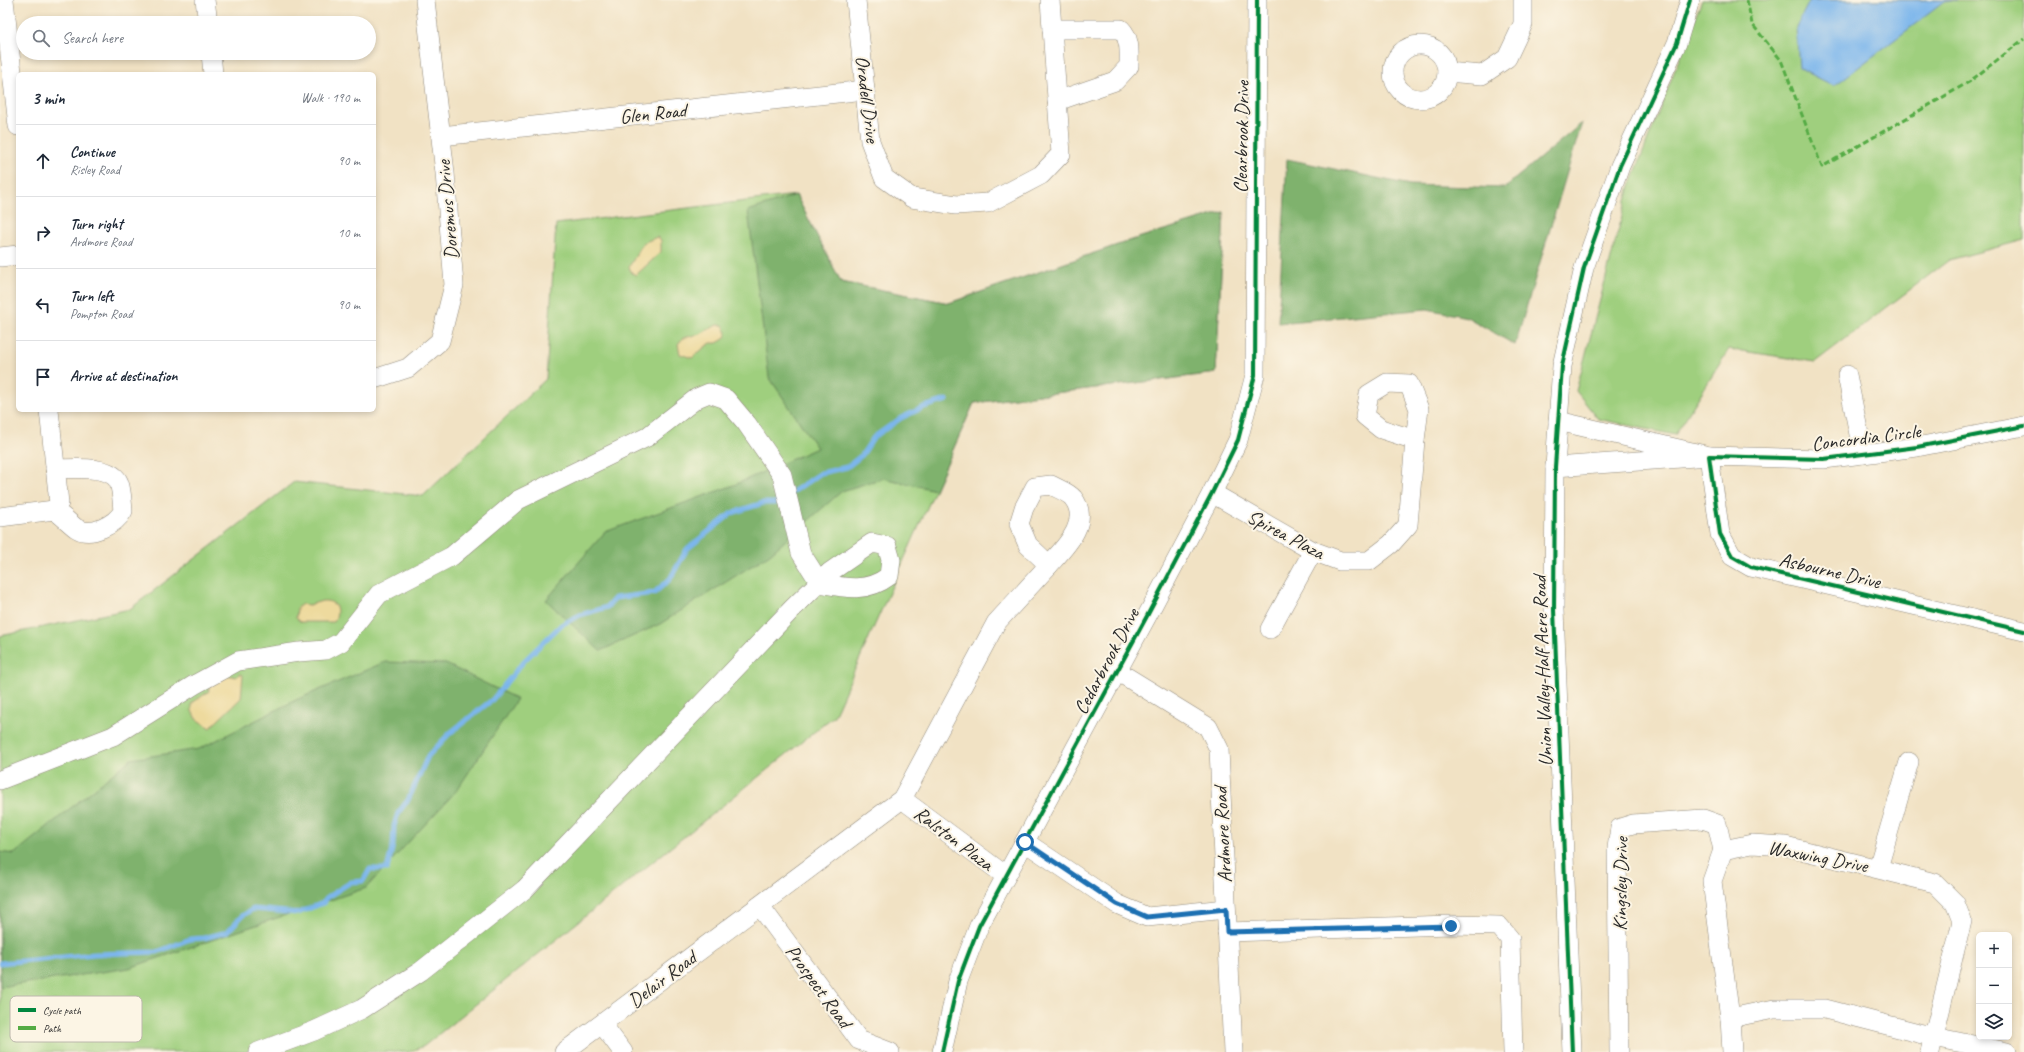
<!DOCTYPE html>
<meta charset="utf-8">
<style>
body{margin:0;font-family:Caveat,sans-serif;background:#f2f2f3;color:#1f2937}
.controls{position:absolute;right:12px;bottom:12px;display:grid;overflow:hidden;border-radius:6px;box-shadow:0 2px 6px #0003}
.controls button{width:36px;height:36px;display:grid;place-items:center;padding:0;border:0;border-bottom:1px solid #e0e1e3;background:#fff;color:#1f2937;font:20px sans-serif}
.stop{position:absolute;width:12px;height:12px;margin:-9px;border:3px solid #1f6fb2;border-radius:50%;background:#fff}
.stop.end{background:#1f6fb2;border-color:#fff;box-shadow:0 1px 4px #0008}
.list{margin:0;padding:0;list-style:none}
h2{display:flex;justify-content:space-between;align-items:center;height:52px;margin:0;padding:0 16px;font-size:17px}
h2 small{font-size:13px;font-weight:400;color:#747a83}
.list li{display:grid;grid-template-columns:26px 1fr auto;gap:12px;align-items:center;box-sizing:border-box;height:72px;padding:0 16px;border-top:1px solid #e0e1e3}
.list b{display:block;font-size:15px;white-space:nowrap}
.list p{margin:0;font-size:13px;white-space:nowrap;color:#747a83}
.list em{font-size:13px;font-style:normal;color:#747a83}
.icon{flex:none;width:22px;height:22px;fill:none;stroke:currentColor;stroke-width:2;stroke-linecap:round;stroke-linejoin:round}
.map{position:relative;flex:none;width:2024px;height:1052px;overflow:hidden}
.search{position:absolute;background:#fff;box-shadow:0 2px 6px #0003;left:16px;top:16px;width:360px;height:44px;display:flex;align-items:center;gap:10px;box-sizing:border-box;padding:0 14px;border-radius:22px;color:#747a83;font-size:15px}
.panel{position:absolute;background:#fff;box-shadow:0 2px 6px #0003;left:16px;top:72px;width:360px;height:340px;border-radius:6px}
.map>svg:first-child{display:block}
</style>
<div class="map">
<svg width="2024" height="1052" viewBox="0 0 2024 1052">
<rect width="100%" height="100%" fill="#fcf5e5"/>
<filter id="ink" filterUnits="userSpaceOnUse"><feTurbulence type="fractalNoise" baseFrequency=".025" numOctaves="2"/><feDisplacementMap in="SourceGraphic" scale="8" xChannelSelector="R" yChannelSelector="G"/><feConvolveMatrix kernelMatrix="1 2 1 2 8 2 1 2 1" color-interpolation-filters="sRGB"/></filter>
<filter id="wash" filterUnits="userSpaceOnUse"><feTurbulence type="fractalNoise" baseFrequency=".012" numOctaves="4" result="noise"/><feDisplacementMap in="SourceGraphic" scale="16" xChannelSelector="R" yChannelSelector="G"/><feGaussianBlur stdDeviation="0.9" result="paint"/><feColorMatrix in="noise" values="0 0 0 0 0 0 0 0 0 0 0 0 0 0 0 0 0 1.4 0 .05"/><feComposite in="paint" operator="in"/></filter>
<g filter="url(#wash)">
<rect width="100%" height="100%" fill="#f1e2c4"/>
<g fill="#9fcf7e" stroke="#657d54">
<polygon points="1702,0 2024,0 2024,240 1949,260 1815,362 1729,349 1675,435 1598,419 1576,391 1630,186"/>
<polygon points="796,195 841,282 949,303 1138,238 1224,212 1216,373 974,403 834,716 424,1046 409,1052 0,1052 0,636 130,609 294,482 423,496 546,379 556,224"/>
</g>
<g fill="#7fb26d" stroke="#556e4c">
<polygon points="1582,123 1515,345 1467,317 1427,309 1278,323 1287,159 1410,185 1504,188"/>
<polygon points="796,195 841,282 949,303 1138,238 1224,212 1216,373 974,403 935,490 883,478 842,491 770,554 660,624 600,651 546,600 605,532 734,485 817,448 769,377 748,211"/>
<polygon points="385,662 446,664 517,699 457,790 366,888 129,968 0,987 0,852 14,854 131,759 199,749 298,699"/>
</g>
<g fill="#eeda9e" stroke="#8c8264">
<polygon points="657,237 661,240 661,252 636,275 632,273 629,267 643,243"/>
<polygon points="717,325 723,325 727,333 724,339 717,343 711,343 705,347 692,358 680,354 678,344 683,338 700,334"/>
<path d="M 322,601 C 337,600 340,610 334,622 L 301,622 L 296,618 L 297,608 L 302,604 L 309,605 Z"/>
<polygon points="240,674 243,675 241,698 210,728 196,719 192,711 192,703 208,692 211,685 228,675 236,677"/>
</g>
<polygon fill="#7bb6ec" stroke="#53708c" points="1810,0 1957,0 1944,2 1834,86 1799,68 1796,27"/>
<g fill="none" stroke-linecap="round" stroke-linejoin="round">
<g stroke="#7bb6ec" stroke-width="5">
<polyline points="791,493 821,473 847,467 862,455 874,437 901,418 924,407 947,400"/>
<polyline points="0,963 95,954 157,952 190,939 204,938 227,932 242,916 253,909 298,913 323,903 329,896 351,882 363,881 370,869 387,869 393,845 394,826 398,813 408,800 428,756 450,733 492,700 524,661 561,625 580,615 607,607 615,598 654,593 670,579 687,549 732,513 763,503 775,503 783,500"/>
</g>
</g>
</g>
<g filter="url(#ink)">
<g fill="none" stroke-linecap="round" stroke-linejoin="round">
<defs>
<g id="minor">
<polyline points="4,0 18,126"/>
<polyline points="205,0 208,23"/>
<polyline points="856,0 870,141 884,178 912,198 956,205 988,203 1041,175 1061,154 1050,0"/>
<path d="M 1052,29 L 1121,29 C 1131,39 1129,53 1129,66 L 1115,81 L 1057,101"/>
<circle cx="1420" cy="72" r="27"/>
<polyline points="211,53 213,74"/>
<polyline points="1447,72 1482,75 1507,58 1523,24 1523,0"/>
<polyline points="441,136 865,90"/>
<polyline points="0,257 18,255"/>
<polyline points="1847,375 1863,454"/>
<polyline points="374,379 408,368 440,341 454,285 445,173 425,0"/>
<polygon points="1387,383 1409,384 1419,409 1415,440 1381,429 1365,416 1369,394"/>
<polyline points="49,410 59,503 54,510"/>
<polyline points="2024,426 1917,447 1824,459 1709,456 1720,534 1732,556 1751,567 2024,631"/>
<polyline points="1555,467 1709,456 1558,421"/>
<path d="M 1051,485 C 1058,489 1068,492 1073,498 C 1092,522 1064,548 1049,565 L 1028,545 L 1019,524 L 1024,508 L 1035,487 Z"/>
<polyline points="1212,493 1313,551 1340,561 1369,561 1391,544 1408,525 1415,440"/>
<path d="M 54,510 C 62,515 69,523 76,528 C 91,538 116,524 123,511 C 122,502 122,491 119,483 C 112,464 71,469 55,469"/>
<polyline points="0,517 54,510"/>
<polyline points="1270,629 1313,551"/>
<polyline points="1117,671 1208,727 1219,749 1233,1052"/>
<path d="M 0,780 L 113,736 L 194,685 L 238,661 L 299,652 L 326,650 L 341,642 L 379,594 L 452,556 L 518,500 L 647,437 L 697,398 L 709,393 L 726,399 L 747,424 L 782,475 L 801,553 L 820,583 C 845,588 867,593 889,576 L 891,560 L 887,546 L 872,543 L 830,572 L 793,608 L 525,889 L 421,971 L 362,1009 L 314,1031 L 258,1052"/>
<polyline points="902,799 1006,876"/>
<polyline points="1025,842 1117,904 1147,917 1226,909"/>
<polyline points="1878,868 1909,762"/>
<polyline points="760,906 859,1040 890,1052"/>
<polyline points="1227,932 1451,925 1499,926 1510,939 1513,1052"/>
<polyline points="1730,1018 1774,1009 1825,1009 1934,1037 2007,1052"/>
<polyline points="602,1024 623,1052"/>
<polyline points="564,1052 902,799 996,623 1049,565"/>
<polyline points="942,1052 958,981 979,926 1147,616 1212,493 1238,440 1255,375 1257,0"/>
<polyline points="1572,1052 1554,610 1555,467 1562,366 1584,268 1620,166 1677,43 1690,0"/>
<polyline points="1619,1052 1617,848 1620,828 1633,824 1703,819 1717,824 1723,850"/>
<polyline points="1732,1052 1730,1018 1712,881 1723,850 1752,844 1785,846 1935,883 1955,903 1962,921 1930,1052"/>
</g>
</defs>
<use href="#minor" stroke="#8e8678" stroke-width="20"/>
<use href="#minor" stroke="#fff" stroke-width="19"/>
<polyline stroke="#54ab44" stroke-width="3" stroke-dasharray="6 3" stroke-linecap="butt" points="1747,0 1752,24 1781,60 1822,167 1969,82 2024,39"/>
<defs>
<g id="cycleway">
<polyline points="2024,426 1917,447 1824,459 1709,456 1720,534 1732,556 1751,567 2024,631"/>
<polyline points="942,1052 958,981 979,926 1147,616 1212,493 1238,440 1255,375 1257,0"/>
<polyline points="1572,1052 1554,610 1555,467 1562,366 1584,268 1620,166 1677,43 1690,0"/>
</g>
</defs>
<use href="#cycleway" stroke="#fcf5e5" stroke-width="6"/>
<use href="#cycleway" stroke="#00873e" stroke-width="4"/>
</g>
</g>
<g fill="none" stroke-linecap="round" stroke-linejoin="round" filter="url(#ink)">
<polyline stroke="#1f6fb2" stroke-width="5" points="1025,842 1117,904 1147,917 1226,909 1227,932 1451,926"/>
</g>
<g text-anchor="middle" stroke-width="4" stroke-linejoin="round" paint-order="stroke">
<g font-size="20" fill="#2b2b2b" stroke="#fcf5e5">
<text transform="translate(868 99) rotate(83)" y="7">Oradell Drive</text>
<text transform="translate(653 113) rotate(-6)" y="7">Glen Road</text>
<text transform="translate(1241 137) rotate(-89)" y="7">Clearbrook Drive</text>
<text transform="translate(447 210) rotate(-95)" y="7">Doremus Drive</text>
<text transform="translate(1866 437) rotate(-7)" y="7">Concordia Circle</text>
<text transform="translate(1286 534) rotate(28)" y="7">Spirea Plaza</text>
<text transform="translate(1830 570) rotate(13)" y="7">Asbourne Drive</text>
<text transform="translate(1106 661) rotate(-62)" y="7">Cedarbrook Drive</text>
<text transform="translate(1542 671) rotate(-92)" y="7">Union Valley-Half Acre Road</text>
<text transform="translate(1222 835) rotate(-93)" y="7">Ardmore Road</text>
<text transform="translate(954 838) rotate(37)" y="7">Ralston Plaza</text>
<text transform="translate(1818 856) rotate(11)" y="7">Waxwing Drive</text>
<text transform="translate(1620 884) rotate(-89)" y="7">Kingsley Drive</text>
<text transform="translate(662 979) rotate(-37)" y="7">Delair Road</text>
<text transform="translate(819 986) rotate(54)" y="7">Prospect Road</text>
</g>
</g>
<rect x="10" y="996" width="132" height="46" rx="6" fill="#fcf5e5" stroke="#bdb8ad" stroke-width="1"/>
<rect x="18" y="1008" width="18" height="4" fill="#00873e"/>
<rect x="18" y="1026" width="18" height="4" fill="#54ab44"/>
<g font-size="11" fill="#2b2b2b">
<text x="43" y="1014">Cycle path</text>
<text x="43" y="1032">Path</text>
</g>
</svg>
<div class="controls">
<button>+</button>
<button>−</button>
<button><svg class="icon" aria-label="layers" viewBox="0 0 24 24"><path d="M12 4l9 5-9 5-9-5zM3 14l9 5 9-5"/></svg></button>
</div>
<div class="stop" style="left:1025px;top:842px"></div>
<div class="stop end" style="left:1451px;top:926px"></div>
<div class="search"><svg class="icon" aria-label="search" viewBox="0 0 24 24"><circle cx="10" cy="10" r="6"/><path d="M15 15l6 6"/></svg>Search here</div>
<section class="panel">
<h2>3 min<small>Walk · 190 m</small></h2>
<ul class="list">
<li><svg class="icon" aria-label="ahead" viewBox="0 0 24 24"><path d="M12 20V5M6 11l6-6 6 6"/></svg><div><b>Continue</b><p>Risley Road</p></div><em>90 m</em></li>
<li><svg class="icon" aria-label="right" viewBox="0 0 24 24"><path d="M7 20v-9h11M14 6l5 5-5 5"/></svg><div><b>Turn right</b><p>Ardmore Road</p></div><em>10 m</em></li>
<li><svg class="icon" aria-label="left" viewBox="0 0 24 24"><path d="M17 20v-9H6M10 6l-5 5 5 5"/></svg><div><b>Turn left</b><p>Pompton Road</p></div><em>90 m</em></li>
<li><svg class="icon" aria-label="arrive" viewBox="0 0 24 24"><path d="M6 21V4h12l-3 4 3 4H6"/></svg><div><b>Arrive at destination</b></div></li>
</ul>
</section>
</div>
